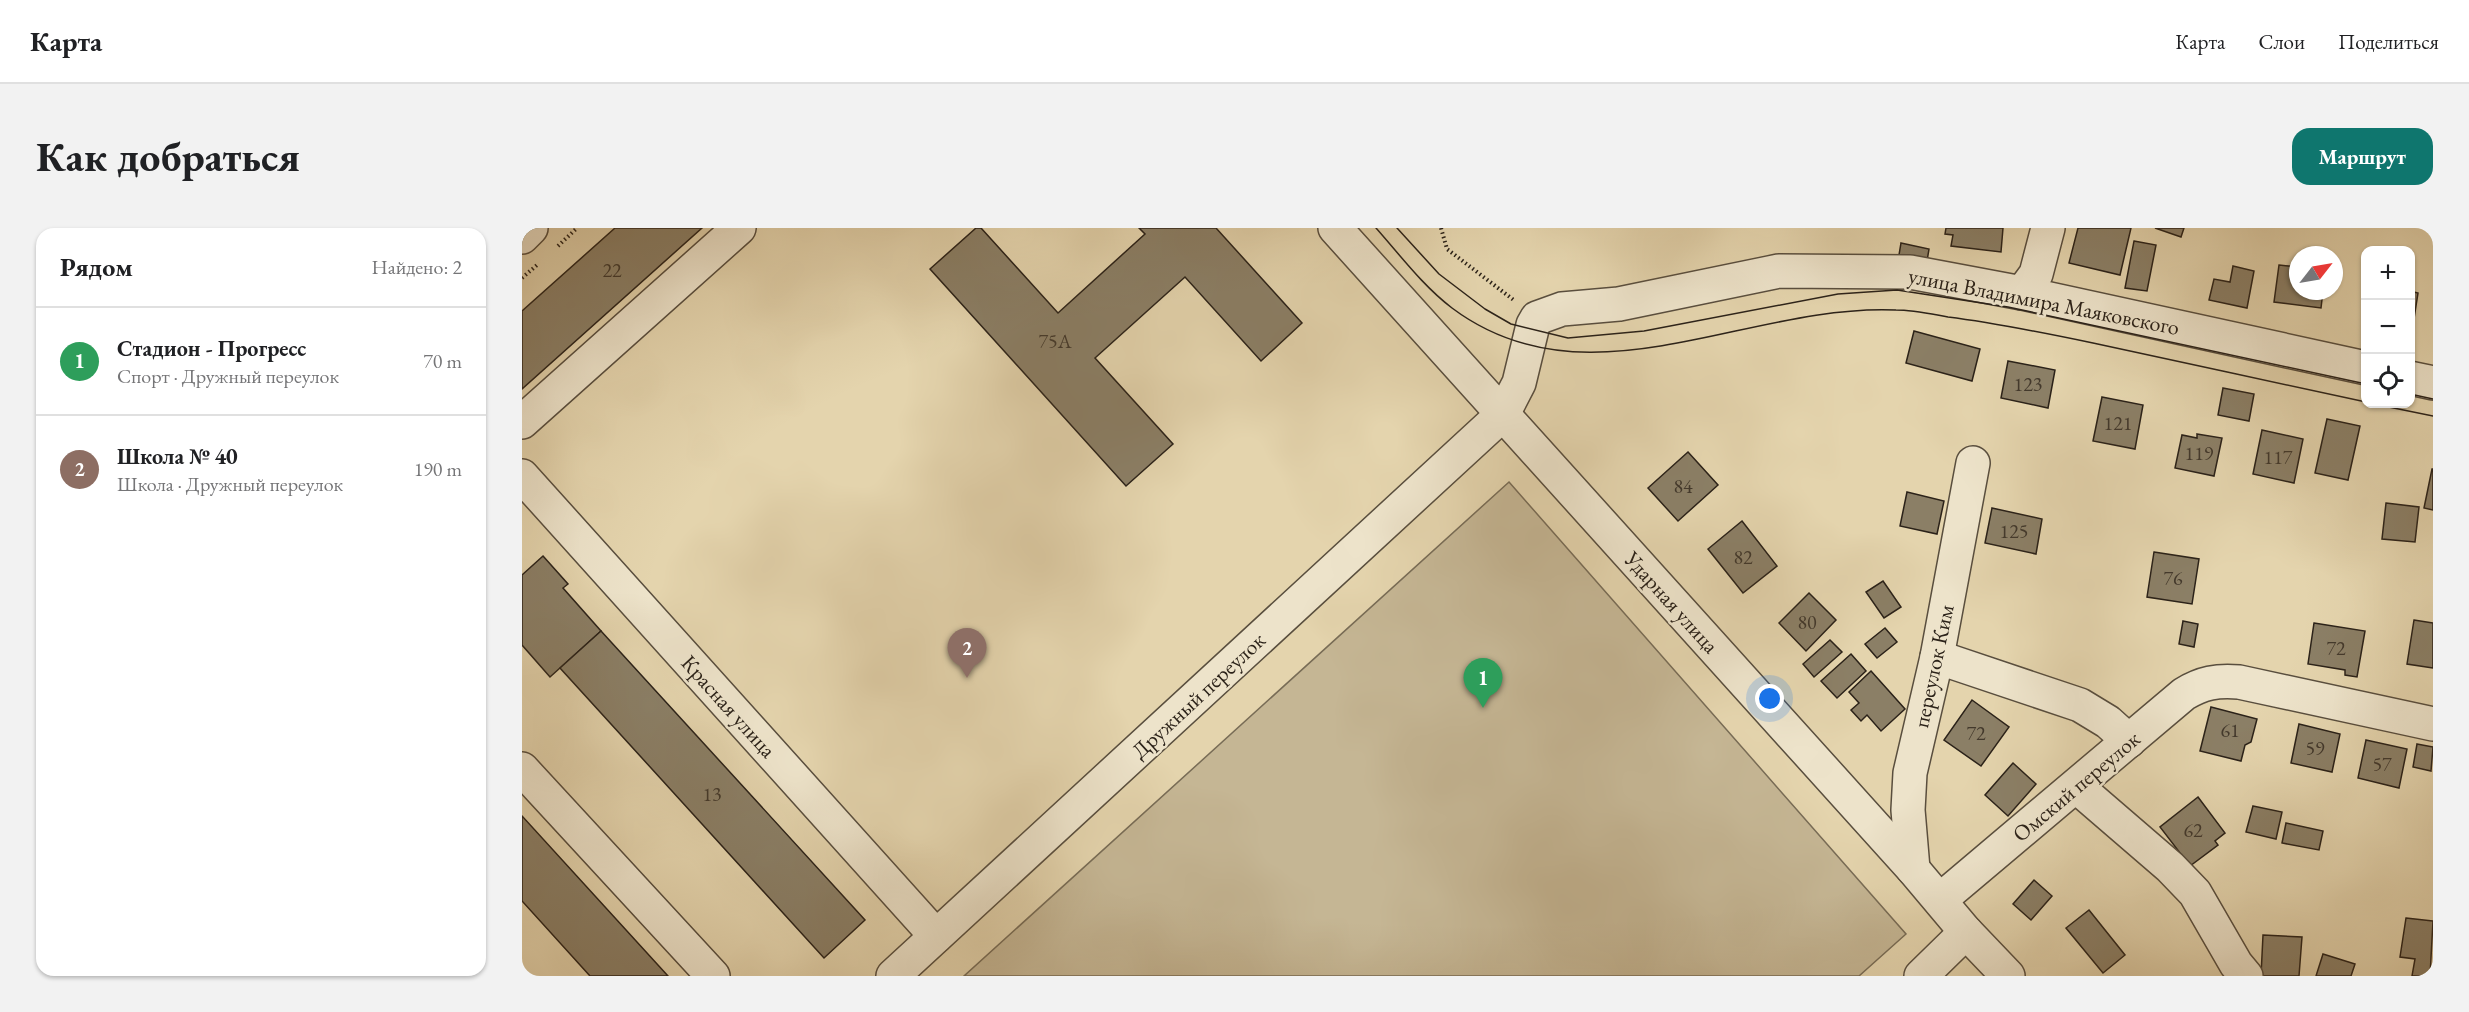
<!DOCTYPE html>
<html lang="ru">
<meta charset="utf-8">
<style>
body{margin:0;font-family:"EB Garamond",serif;background:#f2f2f2;color:#202124}
.controls{position:absolute;right:18px;top:18px;display:grid;overflow:hidden;border-radius:12px;box-shadow:0 2px 4px #0004}
.controls button{width:54px;height:54px;display:grid;place-items:center;padding:0;border:0;border-bottom:2px solid #e0e0e0;background:#fff;color:#202124;font:30px sans-serif}
.compass{position:absolute;left:1767px;top:18px;width:54px;height:54px;border-radius:50%;background:#fff;box-shadow:0 2px 4px #0004;rotate:59deg}
.you{position:absolute;left:1248px;top:471px;width:21px;height:21px;margin:-15px;border:4px solid #fff;border-radius:50%;background:#1a73e8;box-shadow:0 0 0 9px #1a73e833}
.badge{display:grid;place-items:center;width:39px;height:39px;border-radius:50%;background:#0f766e;color:#fff;font-size:20px;font-weight:700}
.pin{position:absolute;translate:-50% -50px;filter:drop-shadow(0 2px 3px #0008)}
.pin::after{content:'';position:absolute;top:32px;width:21px;height:18px;background:inherit;clip-path:polygon(0 0,100% 0,50% 100%)}
.list{margin:0;padding:0;list-style:none}
h2{display:flex;justify-content:space-between;align-items:center;height:78px;margin:0;padding:0 24px;font-size:26px}
h2 small{font-size:20px;font-weight:400;color:#757577}
.list li{display:grid;grid-template-columns:39px 1fr auto;gap:18px;align-items:center;box-sizing:border-box;height:108px;padding:0 24px;border-top:2px solid #e0e0e0}
.list b{display:block;font-size:22px;white-space:nowrap}
.list p{margin:0;font-size:20px;white-space:nowrap;color:#757577}
.list em{font-size:20px;font-style:normal;color:#757577}
.icon{flex:none;width:33px;height:33px;fill:none;stroke:currentColor;stroke-width:2;stroke-linecap:round;stroke-linejoin:round}
.map{position:relative;flex:none;width:1911px;height:748px;overflow:hidden;border-radius:18px}
header{display:flex;align-items:center;gap:36px;box-sizing:border-box;height:84px;padding:0 30px;background:#fff;border-bottom:2px solid #e0e0e0}
header strong{font-size:28px}
nav{display:flex;gap:33px;margin-inline-start:auto;font-size:21px}
.intro{display:flex;align-items:center;justify-content:space-between;box-sizing:border-box;height:144px;padding:0 36px}
h1{margin:0;font-size:42px}
.button{padding:15px 27px;border-radius:18px;background:#0f766e;color:#fff;font-size:21px;font-weight:700}
main{display:flex;gap:36px;padding:0 36px}
aside{flex:1;background:#fff;border-radius:18px;box-shadow:0 2px 4px #0004}
.map>svg:first-child{display:block}
</style>
<header>
<strong>Карта</strong>
<nav><a>Карта</a><a>Слои</a><a>Поделиться</a></nav>
</header>
<div class="intro"><h1>Как добраться</h1><a class="button">Маршрут</a></div>
<main>
<aside>
<h2>Рядом<small>Найдено: 2</small></h2>
<ul class="list">
<li><span class="badge" style="background:#2e9e5b">1</span><div><b>Стадион - Прогресс</b><p>Спорт · Дружный переулок</p></div><em>70 m</em></li>
<li><span class="badge" style="background:#8d6e63">2</span><div><b>Школа № 40</b><p>Школа · Дружный переулок</p></div><em>190 m</em></li>
</ul>
</aside>
<div class="map">
<svg width="1911" height="748" viewBox="0 0 1911 748">
<rect width="100%" height="100%" fill="#e4d4ad"/>
<filter id="stains"><feTurbulence type="fractalNoise" baseFrequency=".00333" numOctaves="4"/><feColorMatrix values="0 0 0 0 .2 0 0 0 0 .09 0 0 0 0 .02 0 0 0 .5 -.17"/></filter>
<radialGradient id="worn" r=".72"><stop offset=".6" stop-color="#630" stop-opacity="0"/><stop offset="1" stop-color="#630" stop-opacity=".3"/></radialGradient>
<polygon fill="#c5b694" stroke="#786c56" stroke-width="1.5" points="987,254 1384,706 1337,748 442,748"/>
<g fill="#8b7f66" stroke="#2b2219" stroke-width="1.5">
<polygon points="93,0 180,0 0,161 0,83"/>
<polygon points="454,0 459,0 536,85 623,6 617,0 694,0 780,95 739,133 663,49 573,130 651,216 604,258 408,41"/>
<polygon points="1424,0 1481,0 1479,24 1429,18 1431,7 1423,6"/>
<polygon points="1556,0 1609,0 1598,47 1547,35"/>
<polygon points="1633,0 1662,0 1659,9"/>
<polygon points="1612,13 1634,17 1625,63 1603,60"/>
<polygon points="1379,15 1407,21 1404,39 1376,33"/>
<polygon points="1757,37 1776,39 1776,63 1801,63 1799,80 1752,74"/>
<polygon points="1711,38 1732,43 1725,80 1687,72 1692,51 1708,54"/>
<polygon points="1888,63 1896,65 1891,97 1888,96"/>
<polygon points="1392,103 1458,121 1450,153 1384,135"/>
<polygon points="1486,133 1533,142 1526,180 1479,170"/>
<polygon points="1701,160 1732,166 1727,193 1696,187"/>
<polygon points="1580,169 1621,177 1613,221 1571,213"/>
<polygon points="1805,191 1838,198 1826,252 1793,245"/>
<polygon points="1740,202 1781,211 1772,255 1731,246"/>
<polygon points="1675,206 1700,210 1692,248 1653,240 1660,207 1675,210"/>
<polygon points="1166,224 1196,257 1156,293 1126,260"/>
<polygon points="1910,241 1911,241 1911,282 1902,280"/>
<polygon points="1385,264 1422,273 1415,306 1378,298"/>
<polygon points="1864,275 1897,279 1893,314 1860,311"/>
<polygon points="1470,280 1520,291 1514,326 1463,315"/>
<polygon points="1220,293 1255,338 1221,365 1186,321"/>
<polygon points="1632,324 1677,331 1670,376 1625,369"/>
<polygon points="21,328 46,356 41,360 79,403 28,449 0,417 0,347"/>
<polygon points="1361,353 1379,379 1362,390 1344,364"/>
<polygon points="1287,365 1314,392 1284,423 1257,395"/>
<polygon points="1892,392 1911,395 1911,440 1885,436"/>
<polygon points="1661,393 1676,396 1672,419 1657,416"/>
<polygon points="1792,395 1843,403 1835,449 1823,447 1823,442 1786,436"/>
<polygon points="1363,400 1375,414 1355,430 1343,416"/>
<polygon points="79,403 343,692 302,730 38,440"/>
<polygon points="1308,412 1320,424 1292,449 1281,436"/>
<polygon points="1329,426 1344,443 1315,470 1299,453"/>
<polygon points="1349,443 1383,481 1359,503 1345,487 1339,493 1329,482 1337,475 1327,464"/>
<polygon points="1450,472 1487,499 1459,538 1422,512"/>
<polygon points="1689,479 1735,491 1729,514 1723,517 1719,533 1678,523"/>
<polygon points="1777,496 1818,506 1810,544 1769,535"/>
<polygon points="1844,512 1885,521 1877,560 1836,550"/>
<polygon points="1895,516 1911,519 1909,543 1891,539"/>
<polygon points="1491,535 1514,556 1486,588 1463,567"/>
<polygon points="1676,569 1703,605 1693,613 1696,617 1668,638 1638,599"/>
<polygon points="1731,578 1760,584 1754,611 1724,604"/>
<polygon points="0,588 146,748 68,748 0,673"/>
<polygon points="1764,595 1801,603 1797,622 1760,615"/>
<polygon points="1512,652 1530,668 1509,692 1491,676"/>
<polygon points="1567,682 1603,727 1581,745 1544,700"/>
<polygon points="1884,690 1911,693 1908,748 1890,748 1893,731 1878,729"/>
<polygon points="1741,707 1780,709 1777,748 1739,748"/>
<polygon points="1801,726 1833,736 1829,748 1794,748"/>
</g>
<g fill="none" stroke-linecap="round" stroke-linejoin="round">
<defs>
<g id="minor">
<polyline points="813,0 1391,641 1444,704 1486,748"/>
<polyline points="0,9 9,0"/>
<polyline points="1500,65 1514,46 1526,0"/>
<polyline points="1888,150 1911,155"/>
<polyline points="0,194 217,0"/>
<polyline points="0,248 414,708"/>
<polyline points="1415,429 1558,477 1586,494 1607,513"/>
<polyline points="0,541 191,748"/>
<polyline points="1554,558 1648,639 1673,665 1714,736 1724,748"/>
<polyline points="1391,641 1386,582 1388,545 1415,429 1451,235"/>
<path d="M 1418,672 L 1662,466 C 1680,455 1695,452 1717,454 L 1911,496"/>
<polyline points="371,748 981,186 997,155 1011,97 1015,90 1040,81 1097,76 1257,43 1388,44 1500,65 1844,140"/>
<polyline points="1399,748 1444,704"/>
</g>
</defs>
<use href="#minor" stroke="#594e3e" stroke-width="36"/>
<g stroke="#2b2219" stroke-width="4" stroke-dasharray="1.5 3" stroke-linecap="butt">
<polyline points="919,0 925,21 993,73"/>
<polyline points="36,18 55,0"/>
<polyline points="0,50 15,37"/>
</g>
<use href="#minor" stroke="#ede3ca" stroke-width="33"/>
<g stroke="#2b2219" stroke-width="1.5">
<path d="M 854,0 C 878,27 901,58 930,80 C 1066,182 1225,75 1374,82 C 1391,82 1409,86 1426,89 C 1475,95 1523,105 1571,115 C 1662,135 1753,154 1844,174"/>
<polyline points="875,0 917,46 963,81 989,96 1046,110 1122,103 1316,66 1375,62 1486,79 1844,156"/>
<polyline points="1888,166 1911,171"/>
<polyline points="1852,176 1911,188"/>
</g>
</g>
<g text-anchor="middle" stroke-width="5" stroke-linejoin="round" paint-order="stroke">
<g font-size="20" fill="#43392c">
<text x="90" y="49">22</text>
<text x="533" y="120">75А</text>
<text x="1506" y="163">123</text>
<text x="1596" y="202">121</text>
<text x="1677" y="232">119</text>
<text x="1756" y="236">117</text>
<text x="1161" y="265">84</text>
<text x="1492" y="310">125</text>
<text x="1221" y="336">82</text>
<text x="1651" y="357">76</text>
<text x="1285" y="401">80</text>
<text x="1814" y="427">72</text>
<text x="1708" y="509">61</text>
<text x="1454" y="512">72</text>
<text x="1793" y="527">59</text>
<text x="1860" y="543">57</text>
<text x="190" y="573">13</text>
<text x="1671" y="609">62</text>
</g>
<g font-size="22" fill="#2b2219" stroke="#ede3ca">
<text transform="translate(1522 73) rotate(11)" y="8">улица Владимира Маяковского</text>
<text transform="translate(1150 374) rotate(48)" y="8">Ударная улица</text>
<text transform="translate(1411 438) rotate(-78)" y="8">переулок Ким</text>
<text transform="translate(676 467) rotate(-43)" y="8">Дружный переулок</text>
<text transform="translate(207 478) rotate(48)" y="8">Красная улица</text>
<text transform="translate(1554 558) rotate(-40)" y="8">Омский переулок</text>
</g>
</g>
<rect width="100%" height="100%" filter="url(#stains)"/>
<rect width="100%" height="100%" fill="url(#worn)"/>
</svg>
<div class="controls">
<button>+</button>
<button>−</button>
<button><svg class="icon" aria-label="locate" viewBox="0 0 24 24"><circle cx="12" cy="12" r="6"/><path d="M12 2v4M12 18v4M2 12h4M18 12h4"/></svg></button>
</div>
<svg class="compass" viewBox="-18 -18 36 36"><path d="M0-13l5 13h-10z" fill="#e53935"/><path d="M0 13l5-13h-10z" fill="#757577"/></svg>
<div class="you"></div>
<div class="pin badge" style="left:961px;top:480px;background:#2e9e5b">1</div>
<div class="pin badge" style="left:445px;top:450px;background:#8d6e63">2</div>
</div>
</main>
